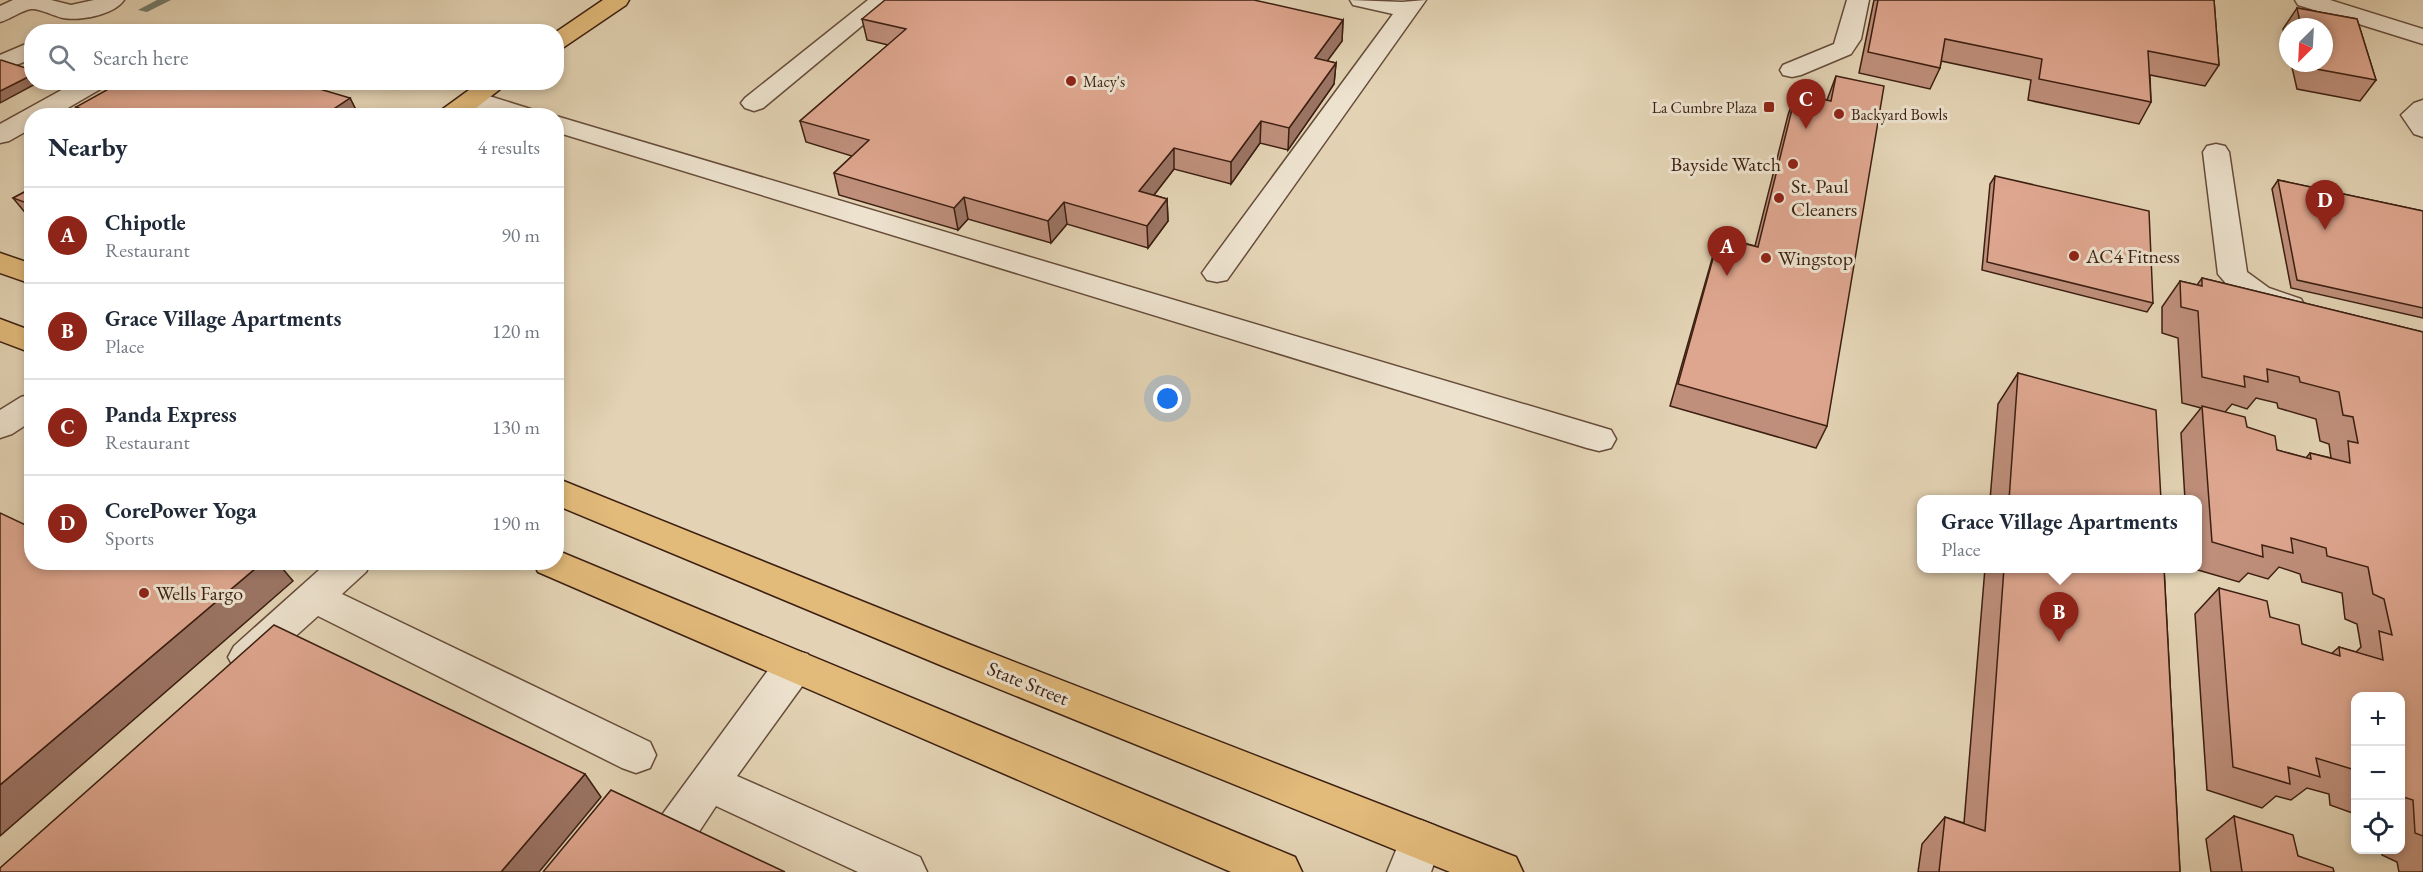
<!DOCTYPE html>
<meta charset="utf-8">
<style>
body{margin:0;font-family:"EB Garamond",serif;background:#f2f2f3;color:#1f2937}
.controls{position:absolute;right:18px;bottom:18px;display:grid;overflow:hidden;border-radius:12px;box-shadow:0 3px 9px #0003}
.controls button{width:54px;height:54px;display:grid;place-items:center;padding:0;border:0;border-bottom:2px solid #e0e1e3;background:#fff;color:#1f2937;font:30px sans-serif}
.compass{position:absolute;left:2279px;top:18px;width:54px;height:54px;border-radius:50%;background:#fff;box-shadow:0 3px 9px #0003;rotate:204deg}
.you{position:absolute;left:1168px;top:399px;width:21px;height:21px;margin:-15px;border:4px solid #fff;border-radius:50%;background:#1a73e8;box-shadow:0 0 0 9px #1a73e833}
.badge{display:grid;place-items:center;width:39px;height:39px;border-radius:50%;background:#8f2418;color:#fff;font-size:20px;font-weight:700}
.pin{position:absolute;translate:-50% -50px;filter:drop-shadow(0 2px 3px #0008)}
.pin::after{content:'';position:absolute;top:32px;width:21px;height:18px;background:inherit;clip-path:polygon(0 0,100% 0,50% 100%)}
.popup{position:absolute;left:1917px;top:495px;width:285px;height:78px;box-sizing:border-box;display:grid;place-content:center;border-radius:12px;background:#fff;filter:drop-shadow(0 2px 4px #0005);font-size:20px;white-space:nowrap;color:#747a83}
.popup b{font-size:22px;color:#1f2937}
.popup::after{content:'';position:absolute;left:50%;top:100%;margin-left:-12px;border:12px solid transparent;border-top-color:#fff}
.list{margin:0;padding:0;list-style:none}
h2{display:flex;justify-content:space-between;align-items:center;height:78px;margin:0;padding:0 24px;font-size:26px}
h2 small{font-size:20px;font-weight:400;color:#747a83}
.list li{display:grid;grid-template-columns:39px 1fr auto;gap:18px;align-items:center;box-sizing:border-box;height:96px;padding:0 24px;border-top:2px solid #e0e1e3}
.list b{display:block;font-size:22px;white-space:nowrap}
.list p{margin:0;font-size:20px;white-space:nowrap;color:#747a83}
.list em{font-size:20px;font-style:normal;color:#747a83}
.icon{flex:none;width:33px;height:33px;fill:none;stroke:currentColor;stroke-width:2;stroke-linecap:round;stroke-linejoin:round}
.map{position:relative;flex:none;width:2423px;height:872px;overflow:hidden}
.search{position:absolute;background:#fff;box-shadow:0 3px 9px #0003;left:24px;top:24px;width:540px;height:66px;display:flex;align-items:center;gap:15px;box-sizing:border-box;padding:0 21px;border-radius:24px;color:#747a83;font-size:22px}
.panel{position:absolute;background:#fff;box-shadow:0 3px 9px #0003;left:24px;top:108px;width:540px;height:462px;border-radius:24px}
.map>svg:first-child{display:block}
</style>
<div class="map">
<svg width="2423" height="872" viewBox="0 0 2423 872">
<rect width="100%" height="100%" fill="#e3d3b4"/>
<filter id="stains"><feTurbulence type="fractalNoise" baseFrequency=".00333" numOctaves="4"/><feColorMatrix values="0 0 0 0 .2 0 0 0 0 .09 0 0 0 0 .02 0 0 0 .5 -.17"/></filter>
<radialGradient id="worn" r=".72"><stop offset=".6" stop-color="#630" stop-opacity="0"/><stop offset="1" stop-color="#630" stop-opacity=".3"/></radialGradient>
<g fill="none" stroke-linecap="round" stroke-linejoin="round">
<polygon fill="#727b6b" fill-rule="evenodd" points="157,0 171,0 147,12 138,10"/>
<defs>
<g id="minor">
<path d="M 13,0 L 51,0 L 71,5 L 94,0 L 124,0 C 114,15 80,21 63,18 C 54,16 39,8 31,9 C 20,11 11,19 0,22 L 0,6 Z"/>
<polygon points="868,0 893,0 763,108 754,111 745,108 741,103 745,98"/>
<polygon points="1350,0 1402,2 1426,0 1227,280 1217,282 1207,280 1202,273 1207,266 1393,14 1353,5"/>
<polygon points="1847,0 1869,0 1861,39 1851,54 1801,75 1792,77 1783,75 1780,70 1783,65 1834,44"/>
<polygon points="2295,0 2330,0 2423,29 2423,44 2298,5"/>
<polygon points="26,44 32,45 32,59 0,71 0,55"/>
<polygon points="76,82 107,82 104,87 54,116 32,116 32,128 9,141 0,143 0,124"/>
<path d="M 473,91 L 537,111 L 540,116 C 520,116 473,118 460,99 L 464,94 Z"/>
<polygon points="2423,100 2423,137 2414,134 2401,115 2414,103"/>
<polygon points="556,116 1611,430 1616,439 1611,448 1599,451 1587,448 556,132"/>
<polygon points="2216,144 2225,146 2229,152 2247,272 2269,288 2301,299 2305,306 2301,313 2290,316 2255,305 2234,293 2218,274 2203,152 2207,146"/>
<polygon points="32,394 32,421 12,434 0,438 0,410 21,397"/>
<polygon points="328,562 371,562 366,572 342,594 650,742 656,755 650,768 636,773 622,768 318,616 260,668 247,673 234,668 228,657 234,646"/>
<polygon points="794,650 808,654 813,666 808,678 737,776 920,857 927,872 858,872 716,806 689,847 674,853 659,847 653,833 659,819 780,654"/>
<polygon points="1421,820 1436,826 1442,840 1431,872 1387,872 1406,826"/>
</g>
<g id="major">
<polygon points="603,0 629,0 626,5 564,47 556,49 556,32"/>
<polygon points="480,82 509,82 466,116 437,116 440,111"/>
<polygon points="0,253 32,264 32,284 0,273"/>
<polygon points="0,319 32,331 32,353 0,341"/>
<polygon points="556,478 971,645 1516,857 1523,872 1450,872 945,667 556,505"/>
<polygon points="556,550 1295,857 1302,872 1231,872 538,572 533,562 556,562"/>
</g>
</defs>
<use href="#minor" stroke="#664c3a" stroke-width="3"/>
<use href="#major" stroke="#3c1f11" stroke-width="3"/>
<use href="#minor" fill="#ede2ce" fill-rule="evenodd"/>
<use href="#major" fill="#e2ba7a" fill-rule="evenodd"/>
</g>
<g fill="#bf8f7b" stroke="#3c1f11" stroke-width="1.5" fill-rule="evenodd">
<polygon points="1874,0 2214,0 2219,65 2205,86 2150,75 2151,102 2139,124 2028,100 2031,80 1941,61 1940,68 1930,89 1859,73"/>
<polygon points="2297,8 2357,19 2376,80 2360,101 2297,89 2291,63 2324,63 2324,27 2288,27 2288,50 2283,29"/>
<polygon points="862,19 1343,20 1342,41 1327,61 1336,63 1334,84 1288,150 1260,143 1231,184 1174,169 1154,195 1167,199 1168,221 1148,248 1067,224 1051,243 968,219 958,230 839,195 834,173 852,156 806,142 800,121 888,45 867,40"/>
<polygon points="1836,76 1827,426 1816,448 1670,406 1712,259 1719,237 1755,246 1788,115 1796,93 1827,100"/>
<polygon points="350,98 359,116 82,116 76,107"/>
<polygon points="1995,176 2153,303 2147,312 1982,270 1990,184"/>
<polygon points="2278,180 2423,211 2423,318 2291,288 2272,189"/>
<polygon points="32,188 32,221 13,198"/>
<path d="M 2202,278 L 2423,332 L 2423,872 L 2399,872 L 2397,862 L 2382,855 L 2382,849 L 2400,849 L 2400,696 L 2355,696 L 2355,814 L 2330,805 L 2329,794 L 2307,788 L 2291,800 L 2276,796 L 2262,808 L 2207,790 L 2195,614 L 2219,588 L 2270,617 L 2302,644 L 2331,654 L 2339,647 L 2356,652 L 2361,647 L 2357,624 L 2345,619 L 2342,593 L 2302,582 L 2300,574 L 2279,567 L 2268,579 L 2248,573 L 2239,582 L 2191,568 L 2197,568 L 2197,500 L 2185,500 L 2181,433 L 2201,408 L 2182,403 L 2178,338 L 2162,333 L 2162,307 L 2180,281 L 2197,285 ZM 2256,398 L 2277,403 L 2278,408 L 2316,419 L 2320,441 L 2329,444 L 2331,458 L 2310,453 L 2306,458 L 2277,450 L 2247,427 L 2225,412 L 2232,404 L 2247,409 Z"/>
<polygon points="2018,373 2161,500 1990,500 1998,404"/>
<polygon points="1985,568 2164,568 2180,872 1918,872 1922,844 1945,817 1964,823"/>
<polygon points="2234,816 2298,856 2334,872 2211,872 2206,839"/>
</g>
<g fill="#9b7464" stroke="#3c1f11" stroke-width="1.5">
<polygon points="1343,20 1342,41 1314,79 1315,58"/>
<polygon points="1336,63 1334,84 1288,150 1289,128"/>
<polygon points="32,75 32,82 39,82 0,103 0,91"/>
<polygon points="350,98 359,116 323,116"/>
<polygon points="1261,121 1260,143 1231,184 1231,162"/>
<polygon points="1174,148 1174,169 1140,213 1139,191"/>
<polygon points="964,197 968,219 958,230 954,208"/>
<polygon points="1167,199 1168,221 1148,248 1147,226"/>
<polygon points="1064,202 1067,224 1051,243 1048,221"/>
<polygon points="263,562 277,562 293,581 0,836 0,785"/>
<polygon points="585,774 601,797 539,872 501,872"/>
</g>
<g fill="#dea68f" stroke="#3c1f11" stroke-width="1.5">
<polygon points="885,0 1254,0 1343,20 1315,58 1336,63 1289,128 1261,121 1231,162 1174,148 1139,191 1167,199 1147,226 1064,202 1048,221 964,197 954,208 834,173 869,140 800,121 906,29 862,19"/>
<polygon points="1878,0 2214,0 2219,65 2148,51 2151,102 2039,79 2042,59 1945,39 1940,68 1868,52"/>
<polygon points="2297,8 2357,19 2376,80 2311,68 2310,63 2324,63 2324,27 2301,27"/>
<polygon points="1,60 32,70 32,75 0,91 0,61"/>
<polygon points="1836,76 1884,86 1827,426 1678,384 1719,237 1758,247 1796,93 1831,101"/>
<polygon points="121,82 296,82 350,98 323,116 101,116 76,107"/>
<polygon points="1995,176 2149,211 2153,303 1987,262"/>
<polygon points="2278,180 2423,211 2423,308 2297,280"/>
<polygon points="32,188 32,205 13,198"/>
<polygon points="2202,278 2423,332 2423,836 2415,833 2413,800 2400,796 2400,696 2355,696 2355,770 2316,758 2320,777 2288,767 2290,784 2233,767 2219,588 2267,601 2270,617 2299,625 2302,644 2340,656 2339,647 2383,660 2379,631 2392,635 2384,599 2373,594 2368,567 2327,556 2326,548 2291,538 2293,553 2262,545 2263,557 2212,542 2202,406 2245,417 2247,427 2275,436 2277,450 2311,459 2310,453 2350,463 2348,441 2358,443 2353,417 2343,415 2339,392 2300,382 2299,377 2267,369 2268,382 2244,376 2245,387 2202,377 2198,311 2181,307 2180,281 2202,286"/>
<polygon points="2018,373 2156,410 2161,500 2009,500"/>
<polygon points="0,513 32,528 32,562 263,562 0,785"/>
<polygon points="2004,568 2164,568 2180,872 1939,872 1945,817 1985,831"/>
<polygon points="274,625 585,774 501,872 0,872 0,868"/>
<polygon points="611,790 785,872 543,872"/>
<polygon points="2234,816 2293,835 2298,856 2333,868 2334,872 2242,872"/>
</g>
<g fill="#8f2418" stroke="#ede2ce" stroke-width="2">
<circle cx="1071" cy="81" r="6"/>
<rect x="1763" y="101" width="12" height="12" rx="3"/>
<circle cx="1839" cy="114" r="6"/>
<circle cx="1793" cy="164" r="6"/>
<circle cx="1779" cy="198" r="6"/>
<circle cx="2074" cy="256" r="6"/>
<circle cx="1766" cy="258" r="6"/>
<circle cx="144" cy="593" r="6"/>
</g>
<g text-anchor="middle" stroke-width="6" stroke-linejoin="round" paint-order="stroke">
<g font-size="16" fill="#3c1f11" stroke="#ede2ce" text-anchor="start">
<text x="1083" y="87">Macy's</text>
<text x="1757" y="113" text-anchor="end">La Cumbre Plaza</text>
<text x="1851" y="120">Backyard Bowls</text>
</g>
<g font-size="20" fill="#3c1f11" stroke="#ede2ce" text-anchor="start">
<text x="1781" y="171" text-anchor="end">Bayside Watch</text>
<text x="1791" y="193">St. Paul<tspan x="1791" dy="23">Cleaners</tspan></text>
<text x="2086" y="263">AC4 Fitness</text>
<text x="1778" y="265">Wingstop</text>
<text x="156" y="600">Wells Fargo</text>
</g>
<g font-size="20" fill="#3c1f11" stroke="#ede2ce">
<text transform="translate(1028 683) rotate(22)" y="7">State Street</text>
</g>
</g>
<rect width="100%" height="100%" filter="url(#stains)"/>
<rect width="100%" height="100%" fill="url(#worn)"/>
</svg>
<div class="controls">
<button>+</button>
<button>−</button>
<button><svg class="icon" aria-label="locate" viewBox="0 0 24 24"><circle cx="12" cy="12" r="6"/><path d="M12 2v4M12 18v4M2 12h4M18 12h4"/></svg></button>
</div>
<svg class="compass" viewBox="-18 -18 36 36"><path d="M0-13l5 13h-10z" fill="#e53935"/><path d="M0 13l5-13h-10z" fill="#747a83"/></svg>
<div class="you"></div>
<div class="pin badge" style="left:1727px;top:276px">A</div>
<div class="pin badge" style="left:2059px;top:642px">B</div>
<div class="popup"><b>Grace Village Apartments</b>Place</div>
<div class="pin badge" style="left:1806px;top:129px">C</div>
<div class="pin badge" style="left:2325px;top:230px">D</div>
<div class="search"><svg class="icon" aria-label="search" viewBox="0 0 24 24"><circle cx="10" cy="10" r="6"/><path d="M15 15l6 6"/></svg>Search here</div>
<section class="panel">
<h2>Nearby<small>4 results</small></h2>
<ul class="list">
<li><span class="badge">A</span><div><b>Chipotle</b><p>Restaurant</p></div><em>90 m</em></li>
<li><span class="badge">B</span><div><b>Grace Village Apartments</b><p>Place</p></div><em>120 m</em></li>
<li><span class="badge">C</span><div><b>Panda Express</b><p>Restaurant</p></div><em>130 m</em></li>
<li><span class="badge">D</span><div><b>CorePower Yoga</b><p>Sports</p></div><em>190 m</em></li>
</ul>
</section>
</div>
